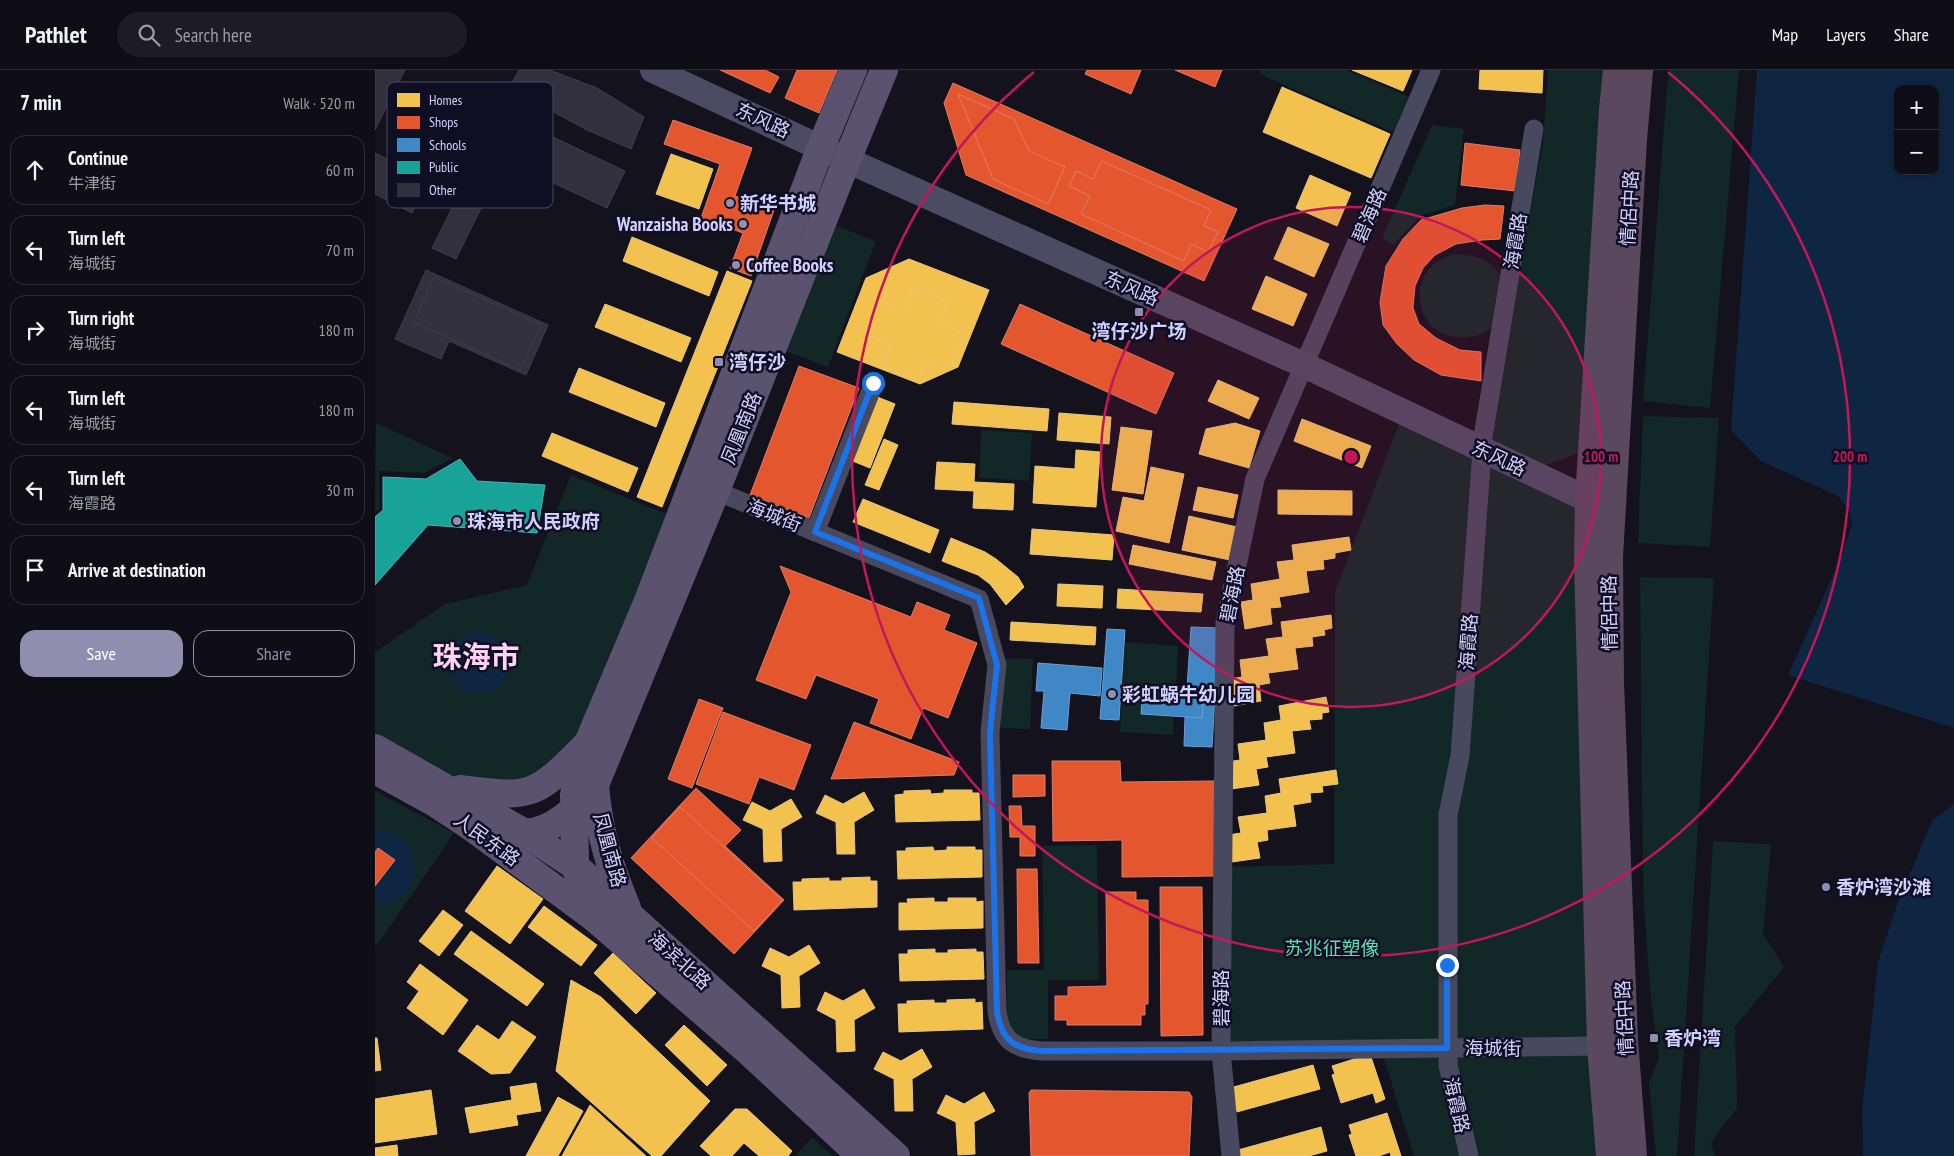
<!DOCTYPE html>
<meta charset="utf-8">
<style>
body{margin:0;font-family:"PT Sans Narrow","Noto Sans SC",sans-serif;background:#1d1c23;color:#f1f3f6}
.controls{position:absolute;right:15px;top:15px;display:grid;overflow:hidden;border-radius:10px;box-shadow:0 2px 8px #0003}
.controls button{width:45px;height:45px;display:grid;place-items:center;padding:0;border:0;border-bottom:1px solid #2f2e35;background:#0f0e16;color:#f1f3f6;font:25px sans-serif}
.stop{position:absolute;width:15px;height:15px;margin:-11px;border:4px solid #1a73e8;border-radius:50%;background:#fff}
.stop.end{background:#1a73e8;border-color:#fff;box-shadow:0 1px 5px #0008}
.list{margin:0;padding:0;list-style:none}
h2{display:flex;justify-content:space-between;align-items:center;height:65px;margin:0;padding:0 20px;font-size:21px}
h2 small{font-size:16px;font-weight:400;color:#9b9ca1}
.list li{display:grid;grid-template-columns:32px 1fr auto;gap:15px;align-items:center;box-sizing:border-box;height:70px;margin:0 10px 10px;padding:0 10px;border:1px solid #2f2e35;border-radius:15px}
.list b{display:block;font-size:19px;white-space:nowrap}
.list p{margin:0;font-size:16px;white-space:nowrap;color:#9b9ca1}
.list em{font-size:16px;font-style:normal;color:#9b9ca1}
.actions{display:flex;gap:10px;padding:15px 20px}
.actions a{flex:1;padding:11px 0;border:1px solid #8f8eaf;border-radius:15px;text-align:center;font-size:18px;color:#8f8eaf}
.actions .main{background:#8f8eaf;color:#fff}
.icon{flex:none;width:28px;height:28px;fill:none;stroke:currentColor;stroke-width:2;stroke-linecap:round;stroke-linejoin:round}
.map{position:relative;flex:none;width:1579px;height:1086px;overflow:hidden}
header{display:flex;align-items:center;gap:30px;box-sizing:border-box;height:70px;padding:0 25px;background:#0f0e16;border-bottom:1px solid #2f2e35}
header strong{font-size:24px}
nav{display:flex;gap:28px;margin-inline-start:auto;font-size:18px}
.search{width:350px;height:45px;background:#1d1c23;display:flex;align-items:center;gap:12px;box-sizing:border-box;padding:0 18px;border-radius:28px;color:#9b9ca1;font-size:19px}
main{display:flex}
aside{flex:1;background:#0f0e16}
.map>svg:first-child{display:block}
</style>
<header>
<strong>Pathlet</strong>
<div class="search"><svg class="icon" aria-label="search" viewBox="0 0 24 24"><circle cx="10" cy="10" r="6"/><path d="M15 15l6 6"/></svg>Search here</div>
<nav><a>Map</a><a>Layers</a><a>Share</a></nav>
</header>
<main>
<aside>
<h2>7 min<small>Walk · 520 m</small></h2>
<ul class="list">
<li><svg class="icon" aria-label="ahead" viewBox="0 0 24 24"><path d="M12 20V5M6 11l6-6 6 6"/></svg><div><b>Continue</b><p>牛津街</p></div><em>60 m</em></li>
<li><svg class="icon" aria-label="left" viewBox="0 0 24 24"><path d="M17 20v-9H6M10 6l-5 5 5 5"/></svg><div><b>Turn left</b><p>海城街</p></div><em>70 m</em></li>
<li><svg class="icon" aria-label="right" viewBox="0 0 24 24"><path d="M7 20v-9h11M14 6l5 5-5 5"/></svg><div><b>Turn right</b><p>海城街</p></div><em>180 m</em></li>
<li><svg class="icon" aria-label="left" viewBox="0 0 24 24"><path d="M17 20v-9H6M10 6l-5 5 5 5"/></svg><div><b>Turn left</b><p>海城街</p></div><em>180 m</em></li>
<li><svg class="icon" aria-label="left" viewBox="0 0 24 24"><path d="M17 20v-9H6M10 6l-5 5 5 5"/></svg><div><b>Turn left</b><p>海霞路</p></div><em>30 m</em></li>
<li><svg class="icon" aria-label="arrive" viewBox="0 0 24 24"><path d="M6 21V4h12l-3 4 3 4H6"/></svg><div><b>Arrive at destination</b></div></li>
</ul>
<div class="actions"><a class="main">Save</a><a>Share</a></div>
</aside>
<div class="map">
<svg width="1579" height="1086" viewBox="0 0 1579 1086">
<rect width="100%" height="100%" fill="#14121d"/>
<g fill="#112827">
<polygon points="885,0 971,0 1037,28 1022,64 884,4"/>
<polygon points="1173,0 1243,0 1212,380 1163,398 1114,375 1168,72"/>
<polygon points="1294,0 1364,0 1335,338 1268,331 1292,17"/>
<polygon points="1057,55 1089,59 1080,135 1045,146 1018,175 1007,168"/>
<polygon points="451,152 501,171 453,297 403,278"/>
<path d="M 1079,184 C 1096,184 1121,190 1126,209 C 1127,215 1124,226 1123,232 C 1123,237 1123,246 1121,251 C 1109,272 1072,272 1057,256 C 1042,240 1040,214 1056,197 C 1062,190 1071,187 1079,184 Z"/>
<polygon points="1028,343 1106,380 1084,686 1072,971 853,971 849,797 959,794 960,522"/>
<polygon points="1268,346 1344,348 1335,477 1263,473"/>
<polygon points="1,353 78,388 49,403 4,401 5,438 0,442"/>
<polygon points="606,360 657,363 654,411 604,408"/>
<polygon points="1108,381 1213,431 1225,975 1073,977 1075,745"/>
<polygon points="196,405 296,446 204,670 165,706 133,715 67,703 0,666 0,582 70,534 152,515"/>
<polygon points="1265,507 1339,508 1302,1086 1281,1086 1274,1012 1284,988 1276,931 1268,821"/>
<polygon points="750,572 803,576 801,617 768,615 799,646 798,665 745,662"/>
<polygon points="628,588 658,589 655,659 625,658"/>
<polygon points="0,721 79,763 5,871 0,875"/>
<polygon points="1338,771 1396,774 1388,863 1409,897 1360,957 1362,1038 1341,1065 1336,1074 1340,1086 1319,1086"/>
<polygon points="722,775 724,910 673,910 673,969 645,969 632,952 632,900 669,900 667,776"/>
<polygon points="1225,978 1230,1086 1095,1086 1073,979"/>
<polygon points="1066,984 1066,1014 1086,1086 1039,1086 1008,985"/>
<polygon points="437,1067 458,1086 420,1086"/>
</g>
<g fill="#0e2642" fill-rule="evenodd">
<path d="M 1382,0 L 1579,0 L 1579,658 L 1413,605 L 1468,483 L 1477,453 L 1474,440 L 1463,426 L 1386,391 L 1356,360 ZM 1523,19 L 1560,19 L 1560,101 L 1523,101 Z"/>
<circle cx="103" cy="593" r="31"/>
<polygon points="1579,734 1579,1086 1488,1086 1487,1041 1503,892 1523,832 1557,751"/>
<path d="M 0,760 C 55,760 51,838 0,834 Z"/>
</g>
<g fill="#f2c14e" stroke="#e8c683">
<polygon points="977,0 1037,0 1028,21"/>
<polygon points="1105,0 1168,0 1167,23 1104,19"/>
<polygon points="907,17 1015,64 996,108 888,62"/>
<polygon points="296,84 338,99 324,139 281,124"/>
<polygon points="935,105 976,123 962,156 921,138"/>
<polygon points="913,157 954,174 939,207 899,189"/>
<polygon points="257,167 343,202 334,226 248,191"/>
<polygon points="534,189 614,220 583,297 545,314 462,282 491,208"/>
<polygon points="352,201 377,211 287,437 262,427"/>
<polygon points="891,206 932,224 918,256 877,239"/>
<polygon points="538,218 572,231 564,253 589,263 575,298 551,289 543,310 507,295 515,274 490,264 503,230 529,240"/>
<polygon points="230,234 316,268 306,292 220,257"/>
<polygon points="204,298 290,333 281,357 194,322"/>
<polygon points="843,310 884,328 874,349 833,331"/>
<polygon points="500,326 520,334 495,398 475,390"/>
<polygon points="579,332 674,339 672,361 577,354"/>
<polygon points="684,343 736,347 734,374 682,370"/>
<polygon points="927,349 996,376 987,398 919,371"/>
<polygon points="860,353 885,361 874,398 824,384 831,359"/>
<polygon points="746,357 777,361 768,424 737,420"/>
<polygon points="177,363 263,398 253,422 167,386"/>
<polygon points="509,369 523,375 504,420 490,415"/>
<polygon points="701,380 725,382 721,437 658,433 660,396 700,399"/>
<polygon points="562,392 600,394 599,412 639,414 638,440 598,438 599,421 560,419"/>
<polygon points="776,397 809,404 794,473 741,461 748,427 769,431"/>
<polygon points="823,417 863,425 858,448 818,440"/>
<polygon points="903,420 977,421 977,445 903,444"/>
<polygon points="488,429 564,460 555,483 478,452"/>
<polygon points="814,446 862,457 855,490 807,480"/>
<polygon points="657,459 739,465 737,490 655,484"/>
<polygon points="974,467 976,480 960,483 960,488 948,490 949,499 931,501 934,522 904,527 906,537 895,538 897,554 870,559 866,532 878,530 876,514 905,509 902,492 919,490 917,475"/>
<polygon points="576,468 610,482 621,489 643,507 649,517 631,535 615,514 603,505 567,491"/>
<polygon points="758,475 841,492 837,510 754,494"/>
<polygon points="683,514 728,516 727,538 682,536"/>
<polygon points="743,519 828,524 826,542 742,538"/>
<polygon points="956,545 957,558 949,560 950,565 937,567 938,576 920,578 923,599 893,603 895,613 884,615 886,631 859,636 855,609 867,607 865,590 894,586 891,569 908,567 906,552"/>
<polygon points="636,552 721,557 720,575 635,570"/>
<polygon points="951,627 954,642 947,643 947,649 934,650 936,659 917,661 920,683 891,687 893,697 881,699 884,715 856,719 852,692 865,690 863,674 891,670 889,653 906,650 904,636"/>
<polygon points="961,700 963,714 947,716 948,722 935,723 936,732 918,735 921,756 892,760 893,770 882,772 885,788 857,792 853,765 866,763 863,747 892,743 890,726 906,723 904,709"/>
<polygon points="555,720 556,724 569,723 569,720 597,720 597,723 604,723 605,750 521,752 520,725 529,724 529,721"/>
<polygon points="489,722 499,740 479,752 480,784 462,784 461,752 441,743 450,725 468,734"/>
<polygon points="416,729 427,747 406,759 407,791 389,792 388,759 368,750 377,732 395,741"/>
<polygon points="558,777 559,781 572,780 572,777 600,777 600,780 607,780 607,807 523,809 522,781 531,781 531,778"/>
<polygon points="122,796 168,829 135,874 90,841"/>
<polygon points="495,807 495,811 502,811 502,837 419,840 418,812 427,812 427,809 454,808 454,811 467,811 467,808"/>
<polygon points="559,828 559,832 573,832 573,828 601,828 601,832 608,831 608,858 524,860 524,833 533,833 532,829"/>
<polygon points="169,836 222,875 206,896 153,857"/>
<polygon points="68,840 88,855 64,886 44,871"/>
<polygon points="96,861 169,914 152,936 79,884"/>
<polygon points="434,875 445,893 424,906 425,937 407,938 406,905 387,896 395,878 414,887"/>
<polygon points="560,879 560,883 573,883 573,880 601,879 601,882 608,882 609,909 525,911 524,884 533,884 533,880"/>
<polygon points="238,883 281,923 261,944 219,903"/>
<polygon points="45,894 93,930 68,965 32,938 44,921 32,912"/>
<polygon points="196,910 226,927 335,1031 286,1086 277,1086 181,1001"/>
<polygon points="489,919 500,938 479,950 480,981 462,982 461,950 442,940 450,922 468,931"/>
<polygon points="600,929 600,933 607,932 608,959 524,962 523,934 532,934 532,931 559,930 559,933 572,933 572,930"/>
<polygon points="137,951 161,967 135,1003 116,1004 83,981 102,955 124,970"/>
<polygon points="309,955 352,995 332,1016 290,975"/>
<polygon points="0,968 2,968 6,1000 0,1001"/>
<polygon points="547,979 557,997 537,1009 538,1041 520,1041 519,1009 499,999 508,982 526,991"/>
<polygon points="995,984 1010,1029 1001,1033 998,1023 966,1033 957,1005 960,1004 957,996"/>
<polygon points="938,995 945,1019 862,1042 855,1018"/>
<polygon points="161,1013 166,1041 141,1045 143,1055 95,1063 90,1038 137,1030 135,1017"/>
<polygon points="56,1020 62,1064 0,1073 0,1029"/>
<polygon points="609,1022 620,1041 599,1052 600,1084 583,1085 581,1052 562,1043 571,1025 589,1034"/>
<polygon points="183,1027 208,1041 183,1086 151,1086"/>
<polygon points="215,1035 271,1086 187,1086"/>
<polygon points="360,1039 372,1039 417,1081 413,1086 384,1086 369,1073 357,1086 336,1086 325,1076"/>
<polygon points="1012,1043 1026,1086 1016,1086 1015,1082 1004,1086 981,1086 974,1065 977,1064 974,1055"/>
<polygon points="946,1057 952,1081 934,1086 865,1086 863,1080"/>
<polygon points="22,1075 23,1086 0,1086 0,1078"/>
</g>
<g fill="#e4572e" stroke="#de7b6c">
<polygon points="345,0 390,0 404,7 395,23"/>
<polygon points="422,0 462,0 444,43 410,28"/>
<polygon points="712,0 766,0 756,24 710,4"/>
<polygon points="800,0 847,0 840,17"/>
<polygon points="578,13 862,139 829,211 591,105 569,33"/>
<polygon points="583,24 639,49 654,81 690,97 673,134 618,109"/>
<polygon points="298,50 377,78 360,126 399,140 376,206 355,198 368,163 326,148 345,94 289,74"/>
<polygon points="1090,73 1145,80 1140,121 1086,115"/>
<polygon points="727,91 836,140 829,156 843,162 833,182 816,174 809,191 706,144 715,126 694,116 701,101 718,109"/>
<polygon points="1110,135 1129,136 1125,169 1107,170 1081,174 1060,185 1048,198 1040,216 1038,238 1044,254 1061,268 1085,280 1106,282 1106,311 1066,305 1039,290 1022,274 1008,255 1005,232 1011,196 1028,169 1046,150 1087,138"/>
<polygon points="645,234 799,303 781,344 626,274"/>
<polygon points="424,296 484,318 434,448 375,425"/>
<polygon points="405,496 536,547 542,532 575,545 569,560 602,573 573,648 548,638 536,669 495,653 504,629 441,605 431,629 381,610 416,522"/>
<polygon points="324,629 348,638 317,718 293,709"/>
<polygon points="348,642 436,675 419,720 384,707 374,734 321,714"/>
<polygon points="479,652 584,692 579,705 456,709"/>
<polygon points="677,691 745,691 746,712 841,711 842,806 747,807 747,770 678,771"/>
<polygon points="638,705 670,705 670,726 638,727"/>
<polygon points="321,718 366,760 350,776 409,830 359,884 256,788"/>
<polygon points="634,736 646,736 647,756 660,756 660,786 645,786 645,767 635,767"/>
<polygon points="305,737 407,830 379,861 277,768"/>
<polygon points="3,778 20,790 0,816 0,782"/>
<polygon points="642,799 662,799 664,893 643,893"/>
<polygon points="785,817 827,817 828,965 786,966"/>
<polygon points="731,822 761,822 761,830 773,830 773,934 770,934 770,945 766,945 766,955 692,955 692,950 680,950 680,926 693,926 693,917 732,916"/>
<polygon points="656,1020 814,1022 817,1027 814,1086 656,1086 654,1023"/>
</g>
<g fill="#3f88c5" stroke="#6b9ed6">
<polygon points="816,557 844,558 837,677 809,676 810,647 827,648 829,618 812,618"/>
<polygon points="732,559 750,560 744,650 725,649"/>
<polygon points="663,593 727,598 725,626 695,623 692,660 666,658 669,621 661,621"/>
<polygon points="768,615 829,618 827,648 766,644"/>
</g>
<polygon fill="#17a398" stroke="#4fb0b7" points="85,389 102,411 170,415 162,463 53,455 0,515 0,447 8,440 8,407 51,409"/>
<g fill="#32303f" stroke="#3f3c51">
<polygon points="0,0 30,0 0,60"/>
<polygon points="144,0 175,0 222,18 269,47 256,79 212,60 134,18"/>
<polygon points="127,43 250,101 232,138 110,81"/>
<polygon points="0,83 54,110 37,143 0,124"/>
<polygon points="90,112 113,124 81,189 57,178"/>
<polygon points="51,200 173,255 151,305 74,271 66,289 20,269"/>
<polygon points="59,207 166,255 145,300 39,252"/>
</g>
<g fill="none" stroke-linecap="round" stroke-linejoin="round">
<g stroke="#48485e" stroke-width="19">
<path d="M 341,421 L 604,529 L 622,595 L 615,662 L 622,941 C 626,970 639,979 667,981 L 846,981 L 1226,976"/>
<polyline points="440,462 499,313"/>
<polyline points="856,1086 846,981 850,553 880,409 1056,0"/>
<polyline points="1094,1086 1073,995 1073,745 1085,686 1108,367 1159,59"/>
</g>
<polyline stroke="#4b4c64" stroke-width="26" points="278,0 472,90 929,295 1214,430 1236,432"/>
<g stroke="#5b5270" stroke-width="28">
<polyline points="0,678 150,763 200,796 521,1086"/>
<polyline points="0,700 60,733 95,756 218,847 374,982 486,1086"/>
<path d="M 220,715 C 224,762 234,795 252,838"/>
<path d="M 85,719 C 155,728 159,728 209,677"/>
<path d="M 95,756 C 113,758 132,763 149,763 C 180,762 202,737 220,715 L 341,421 L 472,90 L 509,0"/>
<polyline points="218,847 200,796 199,725 205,692 273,531 446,77 478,0"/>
</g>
<g stroke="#5a485f" stroke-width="28">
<polyline points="1235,1086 1226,976 1213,489 1214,430 1238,40 1242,0"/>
<polyline points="1258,1086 1249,970 1235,613 1234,487 1258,70 1264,0"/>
</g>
</g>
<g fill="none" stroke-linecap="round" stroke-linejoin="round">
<path stroke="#1a73e8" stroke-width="6" d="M 498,313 L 440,462 L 604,528 L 622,595 L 615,662 L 622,941 C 626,970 639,979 667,981 L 1072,978 L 1072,895"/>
</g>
<circle cx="976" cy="387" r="250" fill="#c2185b" fill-opacity=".12"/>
<g fill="none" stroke="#c2185b" stroke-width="2.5">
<circle cx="976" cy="387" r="250"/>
<path d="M1293 2A499 499 0 1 1 659 2"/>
</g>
<g fill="#8f8eaf" stroke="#100e22" stroke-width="2">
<circle cx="355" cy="133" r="5"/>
<circle cx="368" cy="154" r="5"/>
<circle cx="361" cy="195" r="5"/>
<rect x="759" y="237" width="10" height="10" rx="2.5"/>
<rect x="339" y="287" width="10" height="10" rx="2.5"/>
<circle cx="82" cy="451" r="5"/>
<circle cx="737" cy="624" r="5"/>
<circle cx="1451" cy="817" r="5"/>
<rect x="1274" y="963" width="10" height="10" rx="2.5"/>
</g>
<g text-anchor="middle" stroke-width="5" stroke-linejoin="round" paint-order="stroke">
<g font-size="19" fill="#d1d0fe" stroke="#100e22">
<text transform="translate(388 50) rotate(25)" y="7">东风路</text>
<text transform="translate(1254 138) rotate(-87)" y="7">情侶中路</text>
<text transform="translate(994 145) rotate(-67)" y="7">碧海路</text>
<text transform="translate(1140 171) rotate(-81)" y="7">海霞路</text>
<text transform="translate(757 218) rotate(24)" y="7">东风路</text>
<text transform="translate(366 358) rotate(-68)" y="7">凤凰南路</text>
<text transform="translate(1124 388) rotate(25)" y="7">东风路</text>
<text transform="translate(399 445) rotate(22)" y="7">海城街</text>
<text transform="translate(857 524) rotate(-79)" y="7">碧海路</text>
<text transform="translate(1234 543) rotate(-91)" y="7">情侶中路</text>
<text transform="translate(1093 572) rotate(-86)" y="7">海霞路</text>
<text transform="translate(112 769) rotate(36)" y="7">人民东路</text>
<text transform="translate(235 780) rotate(75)" y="7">凤凰南路</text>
<text transform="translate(305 890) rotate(42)" y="7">海滨北路</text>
<text transform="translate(846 928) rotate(-90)" y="7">碧海路</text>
<text transform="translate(1249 948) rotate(-93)" y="7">情侶中路</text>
<text x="1118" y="985">海城街</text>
<text transform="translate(1082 1035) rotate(77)" y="7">海霞路</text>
</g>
<g font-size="19" font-weight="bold" fill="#d1d0fe" stroke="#100e22" text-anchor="start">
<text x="365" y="140">新华书城</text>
<text x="358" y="161" text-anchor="end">Wanzaisha Books</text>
<text x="371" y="202">Coffee Books</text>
<text x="764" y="268" text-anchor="middle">湾仔沙广场</text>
<text x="354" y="299">湾仔沙</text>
<text x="92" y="458">珠海市人民政府</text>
<text x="747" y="631">彩虹蜗牛幼儿园</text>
<text x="1461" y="824">香炉湾沙滩</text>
<text x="1289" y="975">香炉湾</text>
</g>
<g font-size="19" fill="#5dddb2" stroke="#100e22">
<text x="957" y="885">苏兆征塑像</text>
</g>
<g font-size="29" font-weight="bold" fill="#fed2f2" stroke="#100e22">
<text x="101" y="597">珠海市</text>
</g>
</g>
<rect x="12" y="12" width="166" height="126" rx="8" fill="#100e22" stroke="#4a4864" stroke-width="1"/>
<rect x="22" y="23" width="23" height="14" fill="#f2c14e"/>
<rect x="22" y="46" width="23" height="13" fill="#e4572e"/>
<rect x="22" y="68" width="23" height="14" fill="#3f88c5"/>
<rect x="22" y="91" width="23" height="13" fill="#17a398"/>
<rect x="22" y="113" width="23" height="14" fill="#32303f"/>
<g font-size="14" fill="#d1d0fe">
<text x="54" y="35">Homes</text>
<text x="54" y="57">Shops</text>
<text x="54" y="80">Schools</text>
<text x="54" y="102">Public</text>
<text x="54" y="125">Other</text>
</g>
<circle cx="976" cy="387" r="8" fill="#c2185b" stroke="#100e22" stroke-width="2.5"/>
<g font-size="15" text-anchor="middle" font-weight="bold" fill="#c2185b" stroke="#100e22" stroke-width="5" stroke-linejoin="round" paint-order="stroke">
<text x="1226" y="392">100 m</text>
<text x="1475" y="392">200 m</text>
</g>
</svg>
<div class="controls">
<button>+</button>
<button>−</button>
</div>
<div class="stop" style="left:498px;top:313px"></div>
<div class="stop end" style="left:1072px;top:895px"></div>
</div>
</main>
